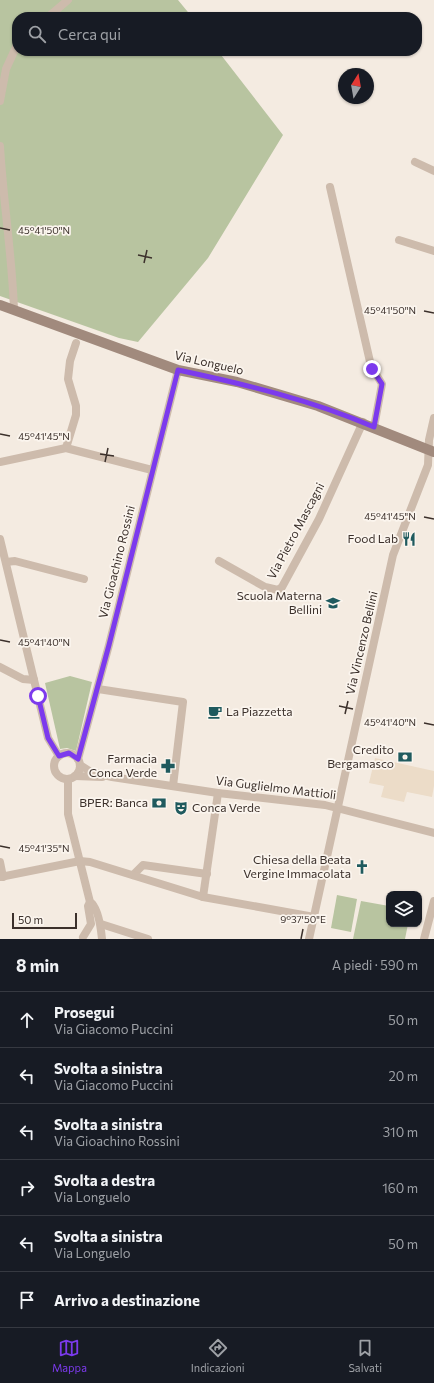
<!DOCTYPE html>
<html lang="it">
<meta charset="utf-8">
<style>
body{margin:0;font-family:Commissioner,sans-serif;background:#242831;color:#f1f3f6}
.controls{position:absolute;right:12px;bottom:12px;display:grid;overflow:hidden;border-radius:8px;box-shadow:0 1px 3px #0004}
.controls button{width:36px;height:36px;display:grid;place-items:center;padding:0;border:0;border-bottom:1px solid #363941;background:#171b24;color:#f1f3f6;font:20px sans-serif}
.compass{position:absolute;left:338px;top:68px;width:36px;height:36px;border-radius:50%;background:#171b24;box-shadow:0 1px 3px #0004;rotate:11deg}
.scale{position:absolute;left:12px;bottom:10px;width:65px;box-sizing:border-box;padding-left:4px;border:2px solid #3b302b;border-top:0;font-size:11px;line-height:14px;white-space:nowrap;color:#3b302b;-webkit-text-stroke:3px #fbf5ee;paint-order:stroke}
.stop{position:absolute;width:12px;height:12px;margin:-9px;border:3px solid #7c3aed;border-radius:50%;background:#fff}
.stop.end{background:#7c3aed;border-color:#fff;box-shadow:0 1px 4px #0008}
.list{margin:0;padding:0;list-style:none}
h2{display:flex;justify-content:space-between;align-items:center;height:52px;margin:0;padding:0 16px;font-size:17px}
h2 small{font-size:13px;font-weight:400;color:#9ea1a6}
.list li{display:grid;grid-template-columns:26px 1fr auto;gap:12px;align-items:center;box-sizing:border-box;height:56px;padding:0 16px;border-top:1px solid #363941}
.list b{display:block;font-size:15px;white-space:nowrap}
.list p{margin:0;font-size:13px;white-space:nowrap;color:#9ea1a6}
.list em{font-size:13px;font-style:normal;color:#9ea1a6}
.icon{flex:none;width:22px;height:22px;fill:none;stroke:currentColor;stroke-width:2;stroke-linecap:round;stroke-linejoin:round}
.map{position:relative;flex:none;width:434px;height:939px;overflow:hidden}
.search{position:absolute;background:#171b24;box-shadow:0 1px 3px #0004;left:12px;right:12px;top:12px;height:44px;display:flex;align-items:center;gap:10px;box-sizing:border-box;padding:0 14px;border-radius:16px;color:#9ea1a6;font-size:15px}
.sheet{height:388px;background:#171b24}
nav{display:flex;justify-content:space-around;align-items:center;box-sizing:border-box;height:56px;border-top:1px solid #363941;background:#171b24;font-size:11px;color:#9ea1a6}
nav a{display:grid;justify-items:center;gap:2px}
nav .on{color:#7c3aed}
.map>svg:first-child{display:block}
</style>
<div class="map">
<svg width="434" height="939" viewBox="0 0 434 939">
<rect width="100%" height="100%" fill="#f4ebe1"/>
<g fill="#b8c4a0">
<polygon points="0,0 178,0 192,17 17,17 17,51 218,51 283,135 208,258 138,342 119,338 0,296"/>
<polygon points="70,676 92,682 76,751 67,748 60,749 45,683"/>
<polygon points="337,895 357,899 351,932 331,928"/>
<polygon points="361,901 389,906 389,924 408,924 405,939 353,939"/>
</g>
<polygon fill="#ecdcc8" points="375,758 434,771 434,786 432,797 407,792 404,802 381,797 384,786 369,783"/>
<g fill="none" stroke-linecap="round" stroke-linejoin="round">
<g stroke="#cdbbac" stroke-width="8">
<polyline points="48,17 68,0"/>
<polyline points="0,101 6,69 17,45"/>
<path d="M 0,146 C 3,200 12,254 14,309"/>
<polyline points="415,162 434,171"/>
<polyline points="330,187 371,366 382,384 374,427"/>
<polyline points="399,240 434,251"/>
<polyline points="66,448 76,415 76,406 68,379 70,361 76,343"/>
<polyline points="0,462 66,448 152,470"/>
<polyline points="0,539 48,738 59,756"/>
<polyline points="219,561 265,587 278,590 282,587 319,519 363,422"/>
<polyline points="6,562 15,561 84,579"/>
<polyline points="0,667 23,679 34,680"/>
<polyline points="98,689 183,702 173,786"/>
<circle cx="67" cy="766" r="13"/>
<polyline points="78,759 109,645 178,370"/>
<polyline points="80,765 91,772 112,777 218,793 325,805 434,833"/>
<polyline points="75,776 102,777"/>
<path d="M 68,779 L 68,814 L 90,902 C 98,907 101,929 102,939"/>
<polyline points="0,862 3,877"/>
<polyline points="133,875 143,865 207,874"/>
<polyline points="0,877 80,861 90,862 203,897 314,917"/>
<polyline points="203,897 218,793"/>
<polyline points="101,924 148,939"/>
<polyline points="83,937 91,924 88,906 90,902"/>
<polyline points="309,939 393,555 428,465 429,440 434,418"/>
<polyline points="424,939 434,901"/>
</g>
<polyline stroke="#a18a7d" stroke-width="10" points="0,305 178,370 237,382 318,406 434,452"/>
</g>
<g fill="none" stroke-linecap="round" stroke-linejoin="round">
<path stroke="#7c3aed" stroke-width="5" d="M 38,696 L 48,738 L 59,756 L 69,753 L 78,759 L 109,645 L 178,370 C 244,384 311,400 374,427 L 382,384 L 372,369"/>
</g>
<path fill="none" stroke="#3b302b" stroke-width="1.5" d="M 0,228 L 10,230M 138,255 L 152,258M 144,263 L 147,250M 424,311 L 434,313M 0,434 L 10,436M 100,454 L 114,456M 105,462 L 108,448M 424,517 L 434,519M 0,640 L 10,642M 339,706 L 353,709M 345,714 L 348,701M 424,723 L 434,725M 0,846 L 10,848M 301,939 L 303,929"/>
<defs>
<symbol id="restaurant-bare" viewBox="-9 -9 18 18"><path d="M-5-6h1v4h1v-4h1v4h1v-4h1v5L-1.5 .5V6h-2V.5L-5-1ZM5-6V6H3V1.5H1.5Q1.5-4 5-6Z" fill="#1f5a5e" stroke="#fbf5ee" stroke-width="2.5" paint-order="stroke"/></symbol>
<symbol id="school-bare" viewBox="-9 -9 18 18"><path d="M0-5L7-2L0 1L-7-2ZM-4 1L0 2.5L4 1V4Q0 6-4 4Z" fill="#1f5a5e" stroke="#fbf5ee" stroke-width="2.5" paint-order="stroke"/></symbol>
<symbol id="cafe-bare" viewBox="-9 -9 18 18"><path d="M-5.5-4.5H6V0H3Q3 3.5 0 3.5H-2.5Q-5.5 3.5-5.5 0ZM3-3.2v2h1.7v-2ZM-6 4.5H4V6H-6Z" fill="#1f5a5e" stroke="#fbf5ee" stroke-width="2.5" paint-order="stroke"/></symbol>
<symbol id="bank-bare" viewBox="-9 -9 18 18"><path d="M-6-4H6V4H-6ZM0-2.3a2.3 2.3 0 1 0 0 4.6a2.3 2.3 0 1 0 0-4.6Z" fill="#1f5a5e" stroke="#fbf5ee" stroke-width="2.5" paint-order="stroke"/></symbol>
<symbol id="pharmacy-bare" viewBox="-9 -9 18 18"><path d="M-2-6h4v4h4v4h-4v4h-4v-4h-4v-4h4Z" fill="#1f5a5e" stroke="#fbf5ee" stroke-width="2.5" paint-order="stroke"/></symbol>
<symbol id="theatre-bare" viewBox="-9 -9 18 18"><path d="M-5-5.5Q0-4 5-5.5V0Q5 5 0 6Q-5 5-5 0ZM-3.3-2.5H-1v1.5H-3.3ZM1-2.5H3.3v1.5H1ZM-2.8 1Q0 5.5 2.8 1Z" fill="#1f5a5e" stroke="#fbf5ee" stroke-width="2.5" paint-order="stroke"/></symbol>
<symbol id="church-bare" viewBox="-9 -9 18 18"><path d="M-1.2-6h2.4v3.5h3.3v2.4h-3.3V6h-2.4V-.1h-3.3v-2.4h3.3Z" fill="#1f5a5e" stroke="#fbf5ee" stroke-width="2.5" paint-order="stroke"/></symbol>
</defs>
<g fill-rule="evenodd">
<use href="#restaurant-bare" x="399" y="529" width="20" height="20"/>
<use href="#school-bare" x="323" y="593" width="20" height="20"/>
<use href="#cafe-bare" x="205" y="702" width="20" height="20"/>
<use href="#bank-bare" x="395" y="747" width="20" height="20"/>
<use href="#pharmacy-bare" x="158" y="756" width="20" height="20"/>
<use href="#bank-bare" x="149" y="793" width="20" height="20"/>
<use href="#theatre-bare" x="171" y="798" width="20" height="20"/>
<use href="#church-bare" x="352" y="857" width="20" height="20"/>
</g>
<g text-anchor="middle" stroke-width="3.5" stroke-linejoin="round" paint-order="stroke">
<g font-size="12" fill="#3b302b" stroke="#fbf5ee">
<text transform="translate(209 363) rotate(13)" y="4">Via Longuelo</text>
<text transform="translate(296 531) rotate(-62)" y="4">Via Pietro Mascagni</text>
<text transform="translate(117 562) rotate(-76)" y="4">Via Gioachino Rossini</text>
<text transform="translate(362 643) rotate(-77)" y="4">Via Vincenzo Bellini</text>
<text transform="translate(276 788) rotate(7)" y="4">Via Guglielmo Mattioli</text>
</g>
<g font-size="12" fill="#3b302b" stroke="#fbf5ee" text-anchor="end">
<text x="398" y="543">Food Lab</text>
<text x="322" y="600">Scuola Materna<tspan x="322" dy="14">Bellini</tspan></text>
<text x="226" y="716" text-anchor="start">La Piazzetta</text>
<text x="394" y="754">Credito<tspan x="394" dy="14">Bergamasco</tspan></text>
<text x="157" y="763">Farmacia<tspan x="157" dy="14">Conca Verde</tspan></text>
<text x="148" y="807">BPER: Banca</text>
<text x="192" y="812" text-anchor="start">Conca Verde</text>
<text x="351" y="864">Chiesa della Beata<tspan x="351" dy="14">Vergine Immacolata</tspan></text>
</g>
</g>
<g font-size="10" text-anchor="middle" fill="#3b302b" stroke="#fbf5ee" stroke-width="3.5" stroke-linejoin="round" paint-order="stroke">
<text x="44" y="234">45°41'50"N</text>
<text x="390" y="314">45°41'50"N</text>
<text x="44" y="440">45°41'45"N</text>
<text x="390" y="520">45°41'45"N</text>
<text x="44" y="646">45°41'40"N</text>
<text x="390" y="726">45°41'40"N</text>
<text x="44" y="852">45°41'35"N</text>
<text x="303" y="923">9°37'50"E</text>
</g>
</svg>
<div class="controls">
<button><svg class="icon" aria-label="layers" viewBox="0 0 24 24"><path d="M12 4l9 5-9 5-9-5zM3 14l9 5 9-5"/></svg></button>
</div>
<svg class="compass" viewBox="-18 -18 36 36"><path d="M0-13l5 13h-10z" fill="#e53935"/><path d="M0 13l5-13h-10z" fill="#9ea1a6"/></svg>
<div class="scale">50 m</div>
<div class="stop" style="left:38px;top:696px"></div>
<div class="stop end" style="left:372px;top:369px"></div>
<div class="search"><svg class="icon" aria-label="search" viewBox="0 0 24 24"><circle cx="10" cy="10" r="6"/><path d="M15 15l6 6"/></svg>Cerca qui</div>
</div>
<section class="sheet">
<h2>8 min<small>A piedi · 590 m</small></h2>
<ul class="list">
<li><svg class="icon" aria-label="ahead" viewBox="0 0 24 24"><path d="M12 20V5M6 11l6-6 6 6"/></svg><div><b>Prosegui</b><p>Via Giacomo Puccini</p></div><em>50 m</em></li>
<li><svg class="icon" aria-label="left" viewBox="0 0 24 24"><path d="M17 20v-9H6M10 6l-5 5 5 5"/></svg><div><b>Svolta a sinistra</b><p>Via Giacomo Puccini</p></div><em>20 m</em></li>
<li><svg class="icon" aria-label="left" viewBox="0 0 24 24"><path d="M17 20v-9H6M10 6l-5 5 5 5"/></svg><div><b>Svolta a sinistra</b><p>Via Gioachino Rossini</p></div><em>310 m</em></li>
<li><svg class="icon" aria-label="right" viewBox="0 0 24 24"><path d="M7 20v-9h11M14 6l5 5-5 5"/></svg><div><b>Svolta a destra</b><p>Via Longuelo</p></div><em>160 m</em></li>
<li><svg class="icon" aria-label="left" viewBox="0 0 24 24"><path d="M17 20v-9H6M10 6l-5 5 5 5"/></svg><div><b>Svolta a sinistra</b><p>Via Longuelo</p></div><em>50 m</em></li>
<li><svg class="icon" aria-label="arrive" viewBox="0 0 24 24"><path d="M6 21V4h12l-3 4 3 4H6"/></svg><div><b>Arrivo a destinazione</b></div></li>
</ul>
</section>
<nav>
<a class="on"><svg class="icon" aria-label="map" viewBox="0 0 24 24"><path d="M3 6l6-2 6 2 6-2v14l-6 2-6-2-6 2zM9 4v14M15 6v14"/></svg>Mappa</a>
<a><svg class="icon" aria-label="directions" viewBox="0 0 24 24"><path d="M12 3l9 9-9 9-9-9zM9 14v-3h6M13 9l2 2-2 2"/></svg>Indicazioni</a>
<a><svg class="icon" aria-label="saved" viewBox="0 0 24 24"><path d="M7 4h10v16l-5-4-5 4z"/></svg>Salvati</a>
</nav>
